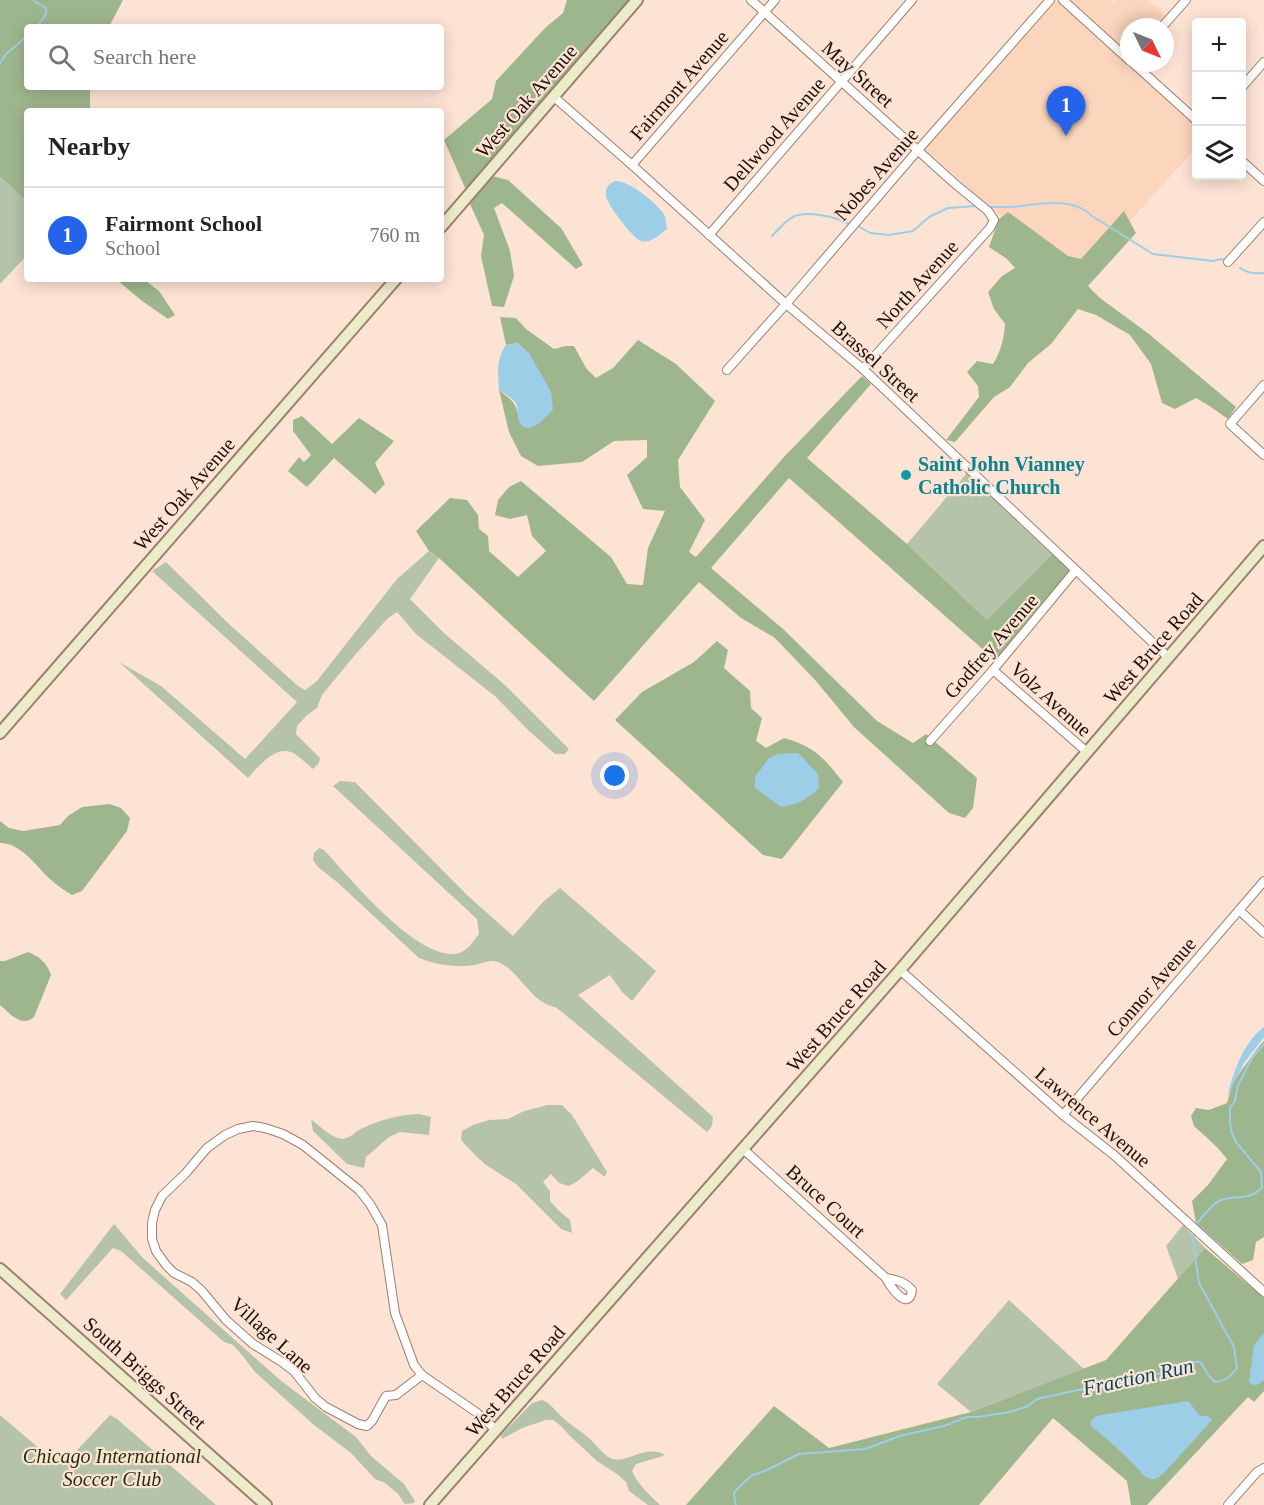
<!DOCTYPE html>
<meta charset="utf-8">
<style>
body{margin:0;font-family:Georgia,serif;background:#f6f6f6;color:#222}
.controls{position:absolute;right:18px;top:18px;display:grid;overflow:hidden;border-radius:6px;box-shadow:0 3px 15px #0003}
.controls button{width:54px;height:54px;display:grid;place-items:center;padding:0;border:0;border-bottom:2px solid #e0e0e0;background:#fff;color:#222;font:30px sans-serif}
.compass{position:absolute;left:1120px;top:18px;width:54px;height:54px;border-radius:50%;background:#fff;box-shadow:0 3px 15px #0003;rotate:133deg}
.you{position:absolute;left:615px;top:776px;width:21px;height:21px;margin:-15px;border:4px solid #fff;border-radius:50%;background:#1a73e8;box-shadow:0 0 0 9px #1a73e833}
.badge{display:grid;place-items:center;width:39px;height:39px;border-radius:50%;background:#2563eb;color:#fff;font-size:20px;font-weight:700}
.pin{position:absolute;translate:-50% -50px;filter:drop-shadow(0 2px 3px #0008)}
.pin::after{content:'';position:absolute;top:32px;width:21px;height:18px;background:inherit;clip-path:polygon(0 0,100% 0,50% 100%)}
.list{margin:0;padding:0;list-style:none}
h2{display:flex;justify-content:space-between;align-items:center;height:78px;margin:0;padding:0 24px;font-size:26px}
h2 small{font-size:20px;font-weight:400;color:#767676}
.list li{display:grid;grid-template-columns:39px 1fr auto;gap:18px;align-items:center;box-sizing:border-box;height:96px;padding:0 24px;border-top:2px solid #e0e0e0}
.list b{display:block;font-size:22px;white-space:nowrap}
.list p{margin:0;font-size:20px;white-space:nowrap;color:#767676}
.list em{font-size:20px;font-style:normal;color:#767676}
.icon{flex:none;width:33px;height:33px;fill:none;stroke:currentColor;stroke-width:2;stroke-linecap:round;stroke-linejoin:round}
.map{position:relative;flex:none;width:1264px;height:1505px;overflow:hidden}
.search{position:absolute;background:#fff;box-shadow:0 3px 15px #0003;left:24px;top:24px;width:420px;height:66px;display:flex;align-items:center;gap:15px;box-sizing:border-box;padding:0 21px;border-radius:6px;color:#767676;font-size:22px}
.panel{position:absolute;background:#fff;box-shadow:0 3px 15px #0003;left:24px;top:108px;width:420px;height:174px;border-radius:6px}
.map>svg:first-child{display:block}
</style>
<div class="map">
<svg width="1264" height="1505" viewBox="0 0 1264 1505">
<rect width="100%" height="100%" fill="#fde3d4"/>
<polygon fill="#fcd5bd" points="1053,0 1111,0 1114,2 1116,0 1148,0 1171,20 1165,27 1129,27 1129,63 1135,63 1196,125 1196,148 1083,273 997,213 924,149"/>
<g fill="#b5c3aa">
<polygon points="0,177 27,201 27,255 0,284"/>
<polygon points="967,473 1052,554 987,620 907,544"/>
<path d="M 429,551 L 439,558 L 410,599 L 444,633 L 506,686 L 569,749 L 565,754 L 555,754 L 528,730 L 496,697 L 416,634 L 397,612 L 388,618 L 355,655 L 322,695 L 317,708 L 307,715 L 297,726 L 296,734 L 320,758 L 319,763 L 313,769 C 307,764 300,757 293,753 C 276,744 259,766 248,778 L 119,662 L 161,686 L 245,759 L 297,702 L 152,571 L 166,562 L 228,623 L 298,686 L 305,690 L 317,681 L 397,579 Z"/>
<path d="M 340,781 L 355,782 L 468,896 L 513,936 L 543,902 L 560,888 L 656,971 L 632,1001 L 622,992 L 610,975 L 578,995 L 713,1117 L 712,1126 L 707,1132 L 557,1008 C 552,1006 547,1005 544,1003 C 527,993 516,969 498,962 C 490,959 483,963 475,965 C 457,968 436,965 419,958 L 337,882 L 318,867 L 313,860 L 314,853 L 319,848 L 324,850 C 350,878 414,957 455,954 C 466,953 473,942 479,934 L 477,919 L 333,786 Z"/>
<polygon points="548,1105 562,1105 572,1115 607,1172 605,1177 593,1168 578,1181 569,1186 559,1183 551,1174 543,1182 550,1191 550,1201 559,1211 570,1220 572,1233 561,1229 516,1184 486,1165 475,1155 461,1140 462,1131 473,1125 489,1120 508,1119 524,1111"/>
<path d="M 419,1114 L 431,1117 L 429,1135 L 400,1132 L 389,1137 L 366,1157 L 364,1168 L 347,1164 L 313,1131 L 311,1119 C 318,1125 330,1136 338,1138 C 347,1141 353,1134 359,1130 C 378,1120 398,1115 419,1114 Z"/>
<polygon points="114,1224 143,1258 280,1380 356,1437 371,1456 404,1484 415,1501 414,1503 405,1504 398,1494 385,1483 375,1479 351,1453 314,1425 255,1372 242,1355 233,1345 224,1342 121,1251 113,1248 66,1300 60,1294"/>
<polygon points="1183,1225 1205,1248 1178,1279 1166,1246"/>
<polygon points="1009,1300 1084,1369 971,1412 937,1384"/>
<path d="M 542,1400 C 551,1403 555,1411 563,1418 C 572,1426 583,1432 592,1441 C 598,1447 605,1457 613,1459 C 628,1463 644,1445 664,1454 L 663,1456 L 636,1464 L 632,1471 C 638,1485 650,1495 660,1505 L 648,1505 L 629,1491 L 626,1482 L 617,1474 L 597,1461 L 570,1436 L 561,1426 L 553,1420 L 546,1420 L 522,1428 L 502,1439 L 501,1435 L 532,1403 Z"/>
<polygon points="0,1415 54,1461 60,1456 67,1461 110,1415 117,1419 216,1505 0,1505"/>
</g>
<g fill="#9eb68d">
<polygon points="0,0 123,0 109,27 27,27 27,87 90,87 90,111 27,111 27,201 0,177"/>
<polygon points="567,0 629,0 466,190 444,140 492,99 496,81 545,28 563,13"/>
<polygon points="492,176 508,180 561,228 583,265 576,269 502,203 494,208 510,251 514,276 504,307 492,306 481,256 484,235 470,204"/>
<path d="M 1124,211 L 1136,233 L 1088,286 L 1100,298 L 1149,334 L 1236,407 L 1228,419 L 1208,405 L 1196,398 L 1175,409 L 1162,403 L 1151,364 L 1130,335 L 1096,315 L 1078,309 L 1051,344 L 1028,363 L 1010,387 L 994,397 L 955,442 L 946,440 L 979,397 L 978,386 L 967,372 L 977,361 L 993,364 C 1001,351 1004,339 1005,324 L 994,309 L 988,292 L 1002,276 L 1015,268 L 1007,259 L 989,247 L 999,219 L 1008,212 L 1068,256 L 1081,259 Z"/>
<polygon points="116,279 143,279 159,291 175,315 168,319 142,301"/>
<path d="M 500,317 L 516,318 L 526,329 L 554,349 L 566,346 L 574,346 L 586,368 L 596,378 L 613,368 L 638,340 L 676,364 L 715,401 L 678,460 L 680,487 L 705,520 L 689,552 L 696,557 L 784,457 L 862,376 L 871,384 L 807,458 L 907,544 L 987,620 L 1052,554 L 1072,572 L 996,661 L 789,478 L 711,568 L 783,629 L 877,721 L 913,743 L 926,734 L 977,778 L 973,808 L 965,818 L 949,813 L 854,727 L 816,681 L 775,638 L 741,618 L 699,582 L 594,701 L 439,558 L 429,551 L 416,531 L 450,498 L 467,500 L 478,515 L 479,529 L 488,536 L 489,551 L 518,577 L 546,551 L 532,536 L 527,515 L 510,519 L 495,515 L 498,500 L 509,487 L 521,481 L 611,557 L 627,584 L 643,585 L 648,548 L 665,511 L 643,509 L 627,475 L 647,457 L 647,440 L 614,441 L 582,462 L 538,466 L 521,456 L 509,432 L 499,390 C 513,401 517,403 519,421 L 518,343 L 506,345 Z"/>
<polygon points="302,416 332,444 359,418 394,441 375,463 385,484 375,494 334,458 307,487 288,471 299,457 304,462 311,455 293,431 293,420"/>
<path d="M 717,641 L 728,650 L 724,668 L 750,691 L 751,708 L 762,718 L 756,741 L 766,748 L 784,738 C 814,746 825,759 843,782 L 782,859 L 763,855 L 615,720 L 642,692 L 694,662 Z"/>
<path d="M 110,804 L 121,808 L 130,818 L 127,831 L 82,891 L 72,895 C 64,890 56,885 49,878 C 35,865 21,843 0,843 L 0,821 L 9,828 L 23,831 L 60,825 L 68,816 L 82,807 Z"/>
<path d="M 28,952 C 40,957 47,963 51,975 L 34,1017 C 22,1028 10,1014 0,1005 L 0,961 L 5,961 Z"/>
<polygon points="1264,1041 1264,1237 1256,1242 1253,1260 1242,1264 1196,1223 1192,1201 1208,1185 1227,1159 1217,1147 1194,1126 1191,1116 1196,1108 1209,1110 1227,1103 1233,1082 1260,1045"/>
<polygon points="1205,1248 1264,1298 1264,1391 1254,1402 1248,1397 1147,1505 1131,1505 1127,1481 1053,1418 979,1505 686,1505 774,1406 829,1448 971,1412 1106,1360"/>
</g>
<g fill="#9ccee7">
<path d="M 615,181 C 629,180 656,203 664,214 C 666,218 666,224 667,229 C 660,234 651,244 641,241 C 633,239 607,204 606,196 C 605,189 608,184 615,181 Z"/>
<path d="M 518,343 L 529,353 L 551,392 L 553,409 C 547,417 527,439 519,421 C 517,415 519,407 515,402 C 511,397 504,393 499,390 C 498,373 496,359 506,345 Z"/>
<path d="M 798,753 L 818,774 L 819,788 C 806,800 799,804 781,807 L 755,788 L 755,777 L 769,758 L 778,754 Z"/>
<path d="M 1264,1027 L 1264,1037 L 1244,1063 L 1227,1097 C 1234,1071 1242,1044 1264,1027 Z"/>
<polygon points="1264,1333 1264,1380 1259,1384 1253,1385 1249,1382 1254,1345"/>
<path d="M 1188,1401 L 1200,1416 L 1208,1416 L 1212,1420 L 1165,1472 C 1160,1476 1155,1482 1148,1478 C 1142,1476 1139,1469 1134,1465 C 1121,1451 1106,1438 1091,1426 L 1091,1421 L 1095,1417 L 1101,1415 Z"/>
</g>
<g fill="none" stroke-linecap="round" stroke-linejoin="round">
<g stroke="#9ccee7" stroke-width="2">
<polyline points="34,0 34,1 46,8 46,14 37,27"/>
<polyline points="0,63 6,54 27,36"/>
<path d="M 987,207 C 995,207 1003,207 1011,207 C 1037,205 1072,195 1092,216 L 1153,254 L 1213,261 L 1221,259 L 1226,260"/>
<polyline points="858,226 870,233 889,235 913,231 929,217 948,208 977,206"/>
<path d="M 772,236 C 778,230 785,221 793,217 C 806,210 837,217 849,224"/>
<path d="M 1240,268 C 1247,273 1255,274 1264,273"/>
<path d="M 1195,1227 C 1199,1220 1213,1203 1221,1200 C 1238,1194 1246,1202 1262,1188 L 1261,1172 L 1236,1142 L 1231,1131 L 1230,1120 L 1230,1108 L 1235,1101 L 1238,1085 L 1252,1058 L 1264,1044"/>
<path d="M 736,1505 L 735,1502 L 734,1493 L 739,1487 L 751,1476 L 767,1470 L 799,1454 L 865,1449 L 900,1436 L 944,1426 L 967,1417 L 977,1417 L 1010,1412 L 1028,1406 L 1037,1399 L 1092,1387 L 1106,1388 L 1143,1377 L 1181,1369 L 1189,1362 L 1200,1362 C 1206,1369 1208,1377 1215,1382 C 1226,1381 1230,1377 1237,1368 L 1234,1347 L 1199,1283 L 1193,1242 L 1194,1233"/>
</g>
<defs>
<g id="street">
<polyline points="751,0 954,183 988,211 994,220 990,228 863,369"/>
<polyline points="1063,0 1129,60"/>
<polyline points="1162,27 1186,0"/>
<polyline points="1133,63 1196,120"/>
<polyline points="1242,87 1264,62"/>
<polyline points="554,97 632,165 786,304 863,369 1168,657"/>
<polyline points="1242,161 1264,181"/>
<polyline points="632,165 775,0"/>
<polyline points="709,235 912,0"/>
<polyline points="1228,262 1264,222"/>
<polyline points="727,370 786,304 918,150 1050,0"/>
<polyline points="1264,385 1230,424 1264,455"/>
<polyline points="993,670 1087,752"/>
<polyline points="930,741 993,670 1075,571"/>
<polyline points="1239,910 1264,933"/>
<polyline points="900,970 1063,1115 1114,1155 1264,1292"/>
<polyline points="1063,1115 1264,881"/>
<path d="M 743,1149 L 886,1278 C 890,1287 909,1313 912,1290 C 905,1282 897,1280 886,1278"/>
<polyline points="422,1375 396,1395 386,1396 372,1421 367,1426 358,1424 326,1407 315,1398 294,1371 282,1362 253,1344 226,1320 202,1291 192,1282 174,1273 166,1265 156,1251 152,1239 152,1223 155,1210 162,1196 185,1174 207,1148 225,1135 238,1129 253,1126 265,1128 283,1134 303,1145 359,1190 370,1204 382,1225 395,1313 414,1365 422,1375 476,1412 496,1430"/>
<polyline points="1228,1505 1257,1472 1264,1468"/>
</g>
<g id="secondary">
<polyline points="441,227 637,0"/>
<polyline points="0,733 396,279"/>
<polyline points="0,1269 266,1505"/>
<polyline points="430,1505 900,970 1264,546"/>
</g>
</defs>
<use href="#street" stroke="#9c7f6e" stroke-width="10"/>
<use href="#secondary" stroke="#9c7f6e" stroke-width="14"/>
<use href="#street" stroke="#fff" stroke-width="8"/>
<use href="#secondary" stroke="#edecca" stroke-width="10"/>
</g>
<circle fill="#0f9aa8" stroke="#fde3d4" stroke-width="2" cx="906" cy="475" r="6"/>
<g text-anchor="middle" stroke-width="4.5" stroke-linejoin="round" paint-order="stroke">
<g font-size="20" fill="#1b110a" stroke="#fde3d4">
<text transform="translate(858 74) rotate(42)" y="7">May Street</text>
<text transform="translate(679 85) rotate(-49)" y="7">Fairmont Avenue</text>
<text transform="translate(526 101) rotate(-49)" y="7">West Oak Avenue</text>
<text transform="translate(774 134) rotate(-49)" y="7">Dellwood Avenue</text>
<text transform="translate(876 174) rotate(-49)" y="7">Nobes Avenue</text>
<text transform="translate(917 284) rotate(-48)" y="7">North Avenue</text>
<text transform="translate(876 361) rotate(42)" y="7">Brassel Street</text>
<text transform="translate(184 494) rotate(-49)" y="7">West Oak Avenue</text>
<text transform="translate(991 646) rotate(-49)" y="7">Godfrey Avenue</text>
<text transform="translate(1153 648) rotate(-49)" y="7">West Bruce Road</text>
<text transform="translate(1051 699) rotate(42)" y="7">Volz Avenue</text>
<text transform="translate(1151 987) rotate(-49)" y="7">Connor Avenue</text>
<text transform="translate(836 1016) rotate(-49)" y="7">West Bruce Road</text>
<text transform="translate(1093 1117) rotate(40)" y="7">Lawrence Avenue</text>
<text transform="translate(826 1201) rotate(42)" y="7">Bruce Court</text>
<text transform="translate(272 1335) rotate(42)" y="7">Village Lane</text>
<text transform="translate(145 1373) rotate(42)" y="7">South Briggs Street</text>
<text transform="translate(515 1381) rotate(-49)" y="7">West Bruce Road</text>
</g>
<g font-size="20" font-weight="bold" fill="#0d838f" stroke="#fde3d4" text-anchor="start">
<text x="918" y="471">Saint John Vianney<tspan x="918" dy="23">Catholic Church</tspan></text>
</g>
<g font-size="20" font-style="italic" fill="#1d3306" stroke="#fde3d4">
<text x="112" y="1463">Chicago International<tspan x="112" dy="23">Soccer Club</tspan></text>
</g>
<g font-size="21" font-style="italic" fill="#014860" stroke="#fde3d4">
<text transform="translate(1138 1377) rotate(-12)" y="7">Fraction Run</text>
</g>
</g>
</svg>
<div class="controls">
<button>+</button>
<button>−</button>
<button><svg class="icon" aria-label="layers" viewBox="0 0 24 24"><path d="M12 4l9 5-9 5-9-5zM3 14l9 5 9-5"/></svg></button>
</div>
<svg class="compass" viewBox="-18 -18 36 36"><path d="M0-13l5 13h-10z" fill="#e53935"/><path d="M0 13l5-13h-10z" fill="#767676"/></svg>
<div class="you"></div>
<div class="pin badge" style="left:1066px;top:136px">1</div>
<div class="search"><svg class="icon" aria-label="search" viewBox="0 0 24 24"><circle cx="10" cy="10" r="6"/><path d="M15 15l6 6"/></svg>Search here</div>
<section class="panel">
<h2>Nearby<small></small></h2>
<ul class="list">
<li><span class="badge">1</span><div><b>Fairmont School</b><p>School</p></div><em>760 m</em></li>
</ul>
</section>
</div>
